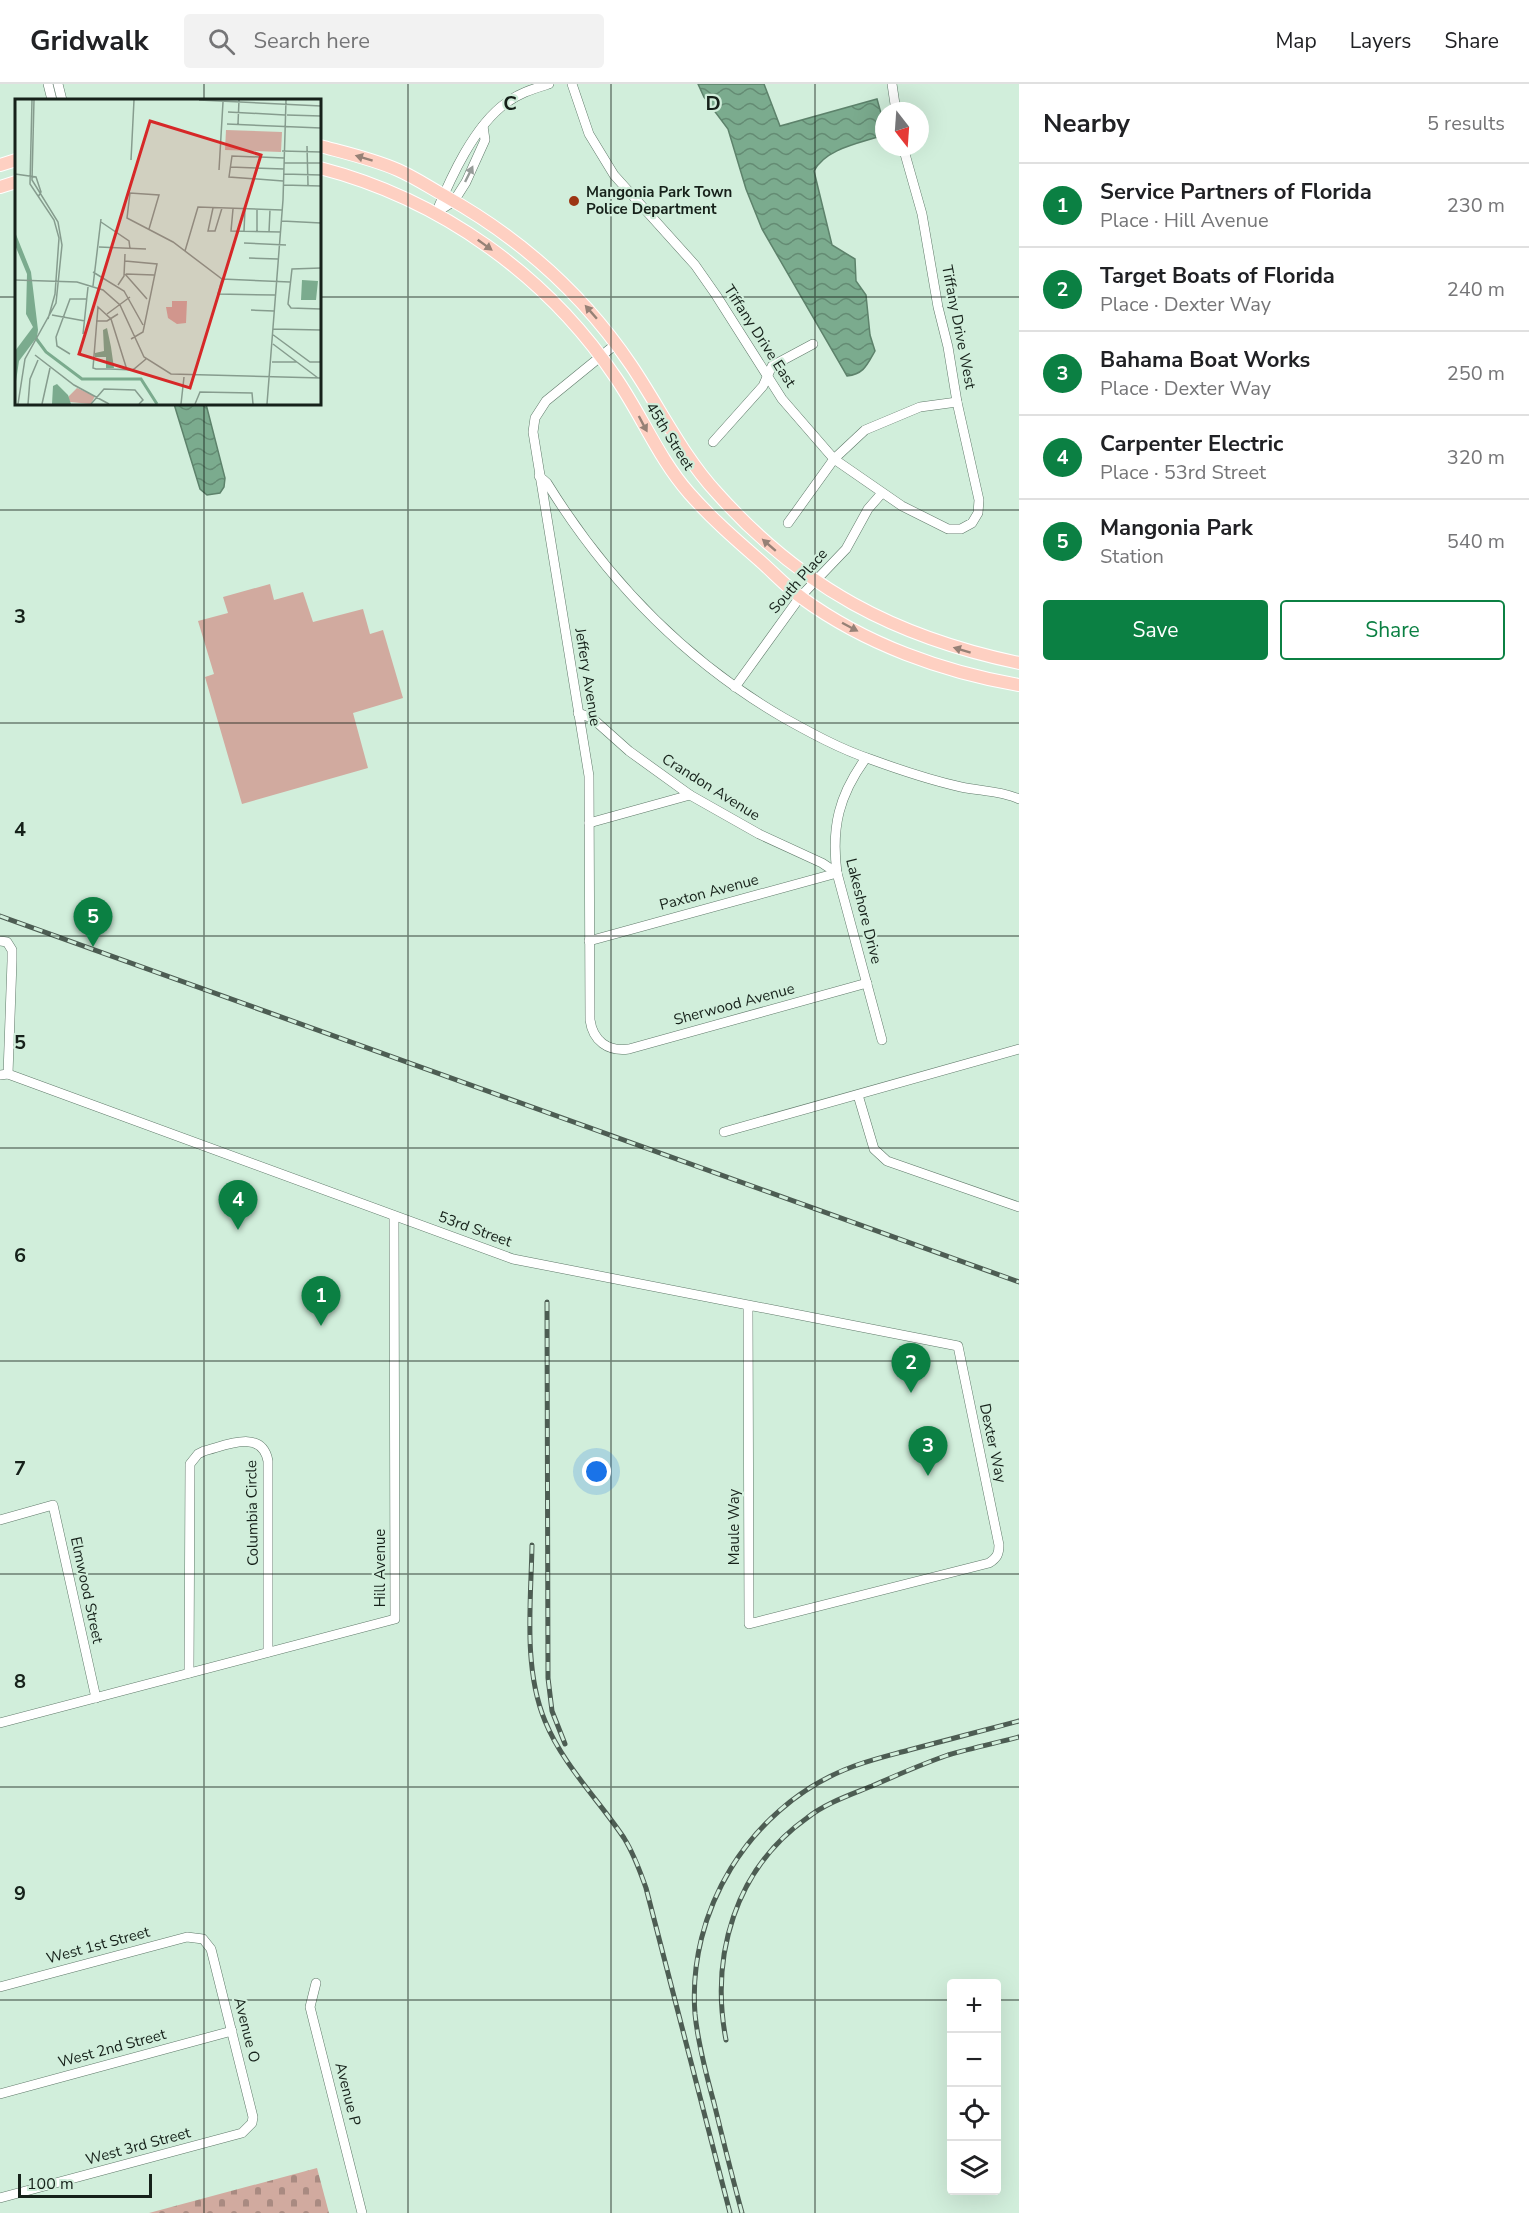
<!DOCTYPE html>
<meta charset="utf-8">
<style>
body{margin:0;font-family:"Nunito Sans",sans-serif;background:#f2f2f2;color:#202124}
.controls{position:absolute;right:18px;bottom:18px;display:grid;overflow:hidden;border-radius:6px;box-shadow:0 6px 24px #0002}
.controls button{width:54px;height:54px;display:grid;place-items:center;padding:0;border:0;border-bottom:2px solid #e0e0e0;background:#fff;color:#202124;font:30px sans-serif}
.compass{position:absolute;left:875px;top:18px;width:54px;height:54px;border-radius:50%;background:#fff;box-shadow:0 6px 24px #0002;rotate:163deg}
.scale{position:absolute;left:18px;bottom:15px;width:134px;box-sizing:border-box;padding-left:6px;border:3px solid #16211a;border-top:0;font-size:16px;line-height:21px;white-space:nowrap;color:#16211a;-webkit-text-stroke:4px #d1eedb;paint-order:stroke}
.you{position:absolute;left:597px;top:1388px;width:21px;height:21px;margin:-15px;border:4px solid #fff;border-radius:50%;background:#1a73e8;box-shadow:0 0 0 9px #1a73e833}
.badge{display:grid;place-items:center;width:39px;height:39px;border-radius:50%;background:#0b8043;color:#fff;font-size:20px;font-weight:700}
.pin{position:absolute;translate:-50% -50px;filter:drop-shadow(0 2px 3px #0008)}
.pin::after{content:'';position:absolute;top:32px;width:21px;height:18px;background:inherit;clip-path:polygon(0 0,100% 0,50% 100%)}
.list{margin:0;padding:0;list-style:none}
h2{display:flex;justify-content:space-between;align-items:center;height:78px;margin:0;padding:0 24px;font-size:26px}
h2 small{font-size:20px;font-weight:400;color:#757577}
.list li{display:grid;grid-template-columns:39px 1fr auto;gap:18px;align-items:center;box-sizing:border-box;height:84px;padding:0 24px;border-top:2px solid #e0e0e0}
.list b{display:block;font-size:22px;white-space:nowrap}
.list p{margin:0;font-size:20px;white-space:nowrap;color:#757577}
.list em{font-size:20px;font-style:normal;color:#757577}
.actions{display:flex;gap:12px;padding:18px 24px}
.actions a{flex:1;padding:14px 0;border:2px solid #0b8043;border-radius:6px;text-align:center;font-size:21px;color:#0b8043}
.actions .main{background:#0b8043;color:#fff}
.icon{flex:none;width:33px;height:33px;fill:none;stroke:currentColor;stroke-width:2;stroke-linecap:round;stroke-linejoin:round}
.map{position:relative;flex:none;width:1019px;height:2129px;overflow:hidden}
header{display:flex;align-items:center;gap:36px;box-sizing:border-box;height:84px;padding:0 30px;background:#fff;border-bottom:2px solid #e0e0e0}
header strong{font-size:28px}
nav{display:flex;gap:33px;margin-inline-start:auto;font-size:21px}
.search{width:420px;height:54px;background:#f2f2f2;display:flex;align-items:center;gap:15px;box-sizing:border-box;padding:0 21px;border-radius:6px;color:#757577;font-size:22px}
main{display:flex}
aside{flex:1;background:#fff}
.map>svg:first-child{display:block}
</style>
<header>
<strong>Gridwalk</strong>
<div class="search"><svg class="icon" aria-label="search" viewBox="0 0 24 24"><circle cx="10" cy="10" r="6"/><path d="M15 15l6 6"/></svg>Search here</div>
<nav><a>Map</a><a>Layers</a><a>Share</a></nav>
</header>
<main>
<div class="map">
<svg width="1019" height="2129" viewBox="0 0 1019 2129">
<defs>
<pattern id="cemetery-stones" width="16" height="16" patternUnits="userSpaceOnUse" patternTransform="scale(1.5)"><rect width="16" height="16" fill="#d1aa9f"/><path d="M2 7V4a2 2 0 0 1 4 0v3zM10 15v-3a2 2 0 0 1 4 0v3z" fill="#a98a81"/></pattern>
<pattern id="water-waves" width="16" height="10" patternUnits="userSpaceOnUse" patternTransform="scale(1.5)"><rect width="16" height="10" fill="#7bab8e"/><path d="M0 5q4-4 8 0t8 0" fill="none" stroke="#648b73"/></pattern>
</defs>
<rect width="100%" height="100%" fill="#d1eedb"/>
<polygon fill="#d1aa9f" points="270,500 274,516 303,508 313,538 363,525 370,550 383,546 403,614 353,629 368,684 242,720 205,593 214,590 198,537 228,529 223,513"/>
<polygon fill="url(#cemetery-stones)" points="317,2084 329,2129 149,2129"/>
<g fill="url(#water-waves)" stroke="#5d826b" stroke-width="1.5">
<path d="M 698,0 L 764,0 L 780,42 L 877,15 L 884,40 L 884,51 C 861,59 826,64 814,87 L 832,161 L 855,175 L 856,197 L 866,211 L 870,251 L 875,267 C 867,281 864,290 847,292 L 762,145 L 746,105 L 728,45 L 704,13 Z"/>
<polygon points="174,320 206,320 225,394 224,403 220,409 207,411 200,405"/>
</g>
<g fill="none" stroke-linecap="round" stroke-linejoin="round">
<defs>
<g id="minor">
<polyline points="48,0 52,16"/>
<polyline points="58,0 62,16"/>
<polyline points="572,0 589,50 614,91 695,181 716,211 782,315 834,375 902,422 948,445 961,445 972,439 978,429 979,416 957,318 948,263 938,223 922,130 903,63"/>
<polyline points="892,0 896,27"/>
<polyline points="437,128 454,117 466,98 485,56 483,42"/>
<path d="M 436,129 C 451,93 474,42 506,19 C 519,9 533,5 549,0"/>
<path d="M 616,260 L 546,317 L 535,334 L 533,348 L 589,692 L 590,936 C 593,957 608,968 629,965 L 867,899"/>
<polyline points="713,358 763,302 772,282 813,260"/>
<path d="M 539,392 L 547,399 C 607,496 684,576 784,634 C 811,649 840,665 870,675 C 900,686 930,696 961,703 C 980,707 1002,707 1019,715"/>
<polyline points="788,439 834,375 865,346 920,323 957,318"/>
<polyline points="735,603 800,513 846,465 868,425 882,409"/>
<polyline points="578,629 592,634 629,667 690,711 759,750 822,779 837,789"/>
<path d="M 866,674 C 839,711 831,743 837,789 L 882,956"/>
<polyline points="589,739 690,711"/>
<polyline points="0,857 7,858 12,866 12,877 8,990"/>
<polyline points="589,857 837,789"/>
<path d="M 0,991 L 8,990 L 513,1175 L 958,1262 L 999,1461 C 999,1470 997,1474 989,1479 L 749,1540 L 748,1222"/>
<polyline points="858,1011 874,1065 887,1077 1019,1123"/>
<polyline points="724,1048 1019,965"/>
<polyline points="0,1436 53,1421 96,1614"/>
<path d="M 189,1589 L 190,1380 L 198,1370 L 204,1367 C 225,1362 262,1344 268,1377 L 268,1568"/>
<polyline points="0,1639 395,1535 394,1132"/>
<polyline points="316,1899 310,1923 362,2129"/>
<polyline points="0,1903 187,1853 203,1855 211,1865 253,2033 252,2039 242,2049 0,2114"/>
<polyline points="0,2010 232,1947"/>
</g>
<g id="major">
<path d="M 320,62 C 346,69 373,75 398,86 C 414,93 429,103 445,112 C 520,154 583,210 631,281 C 660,324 682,371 717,409 C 802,504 895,553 1019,579"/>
<polyline points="0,81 16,76"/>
<path d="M 320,84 C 440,115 547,191 616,294 C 642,332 659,375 689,409 C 710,433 734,454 758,475 C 773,488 786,503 802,514 C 865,560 943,588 1019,601"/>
<polyline points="0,103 16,98"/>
</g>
</defs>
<use href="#minor" stroke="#5f7969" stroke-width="10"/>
<use href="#major" stroke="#fff" stroke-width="14"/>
<use href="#minor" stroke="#fff" stroke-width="9"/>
<use href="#major" stroke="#fed0c2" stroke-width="12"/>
<defs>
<g id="rail">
<polyline points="0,832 1019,1198"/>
<polyline points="547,1218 548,1594 552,1627 565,1660"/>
<path d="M 532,1461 C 531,1518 523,1584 545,1637 C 563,1681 598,1715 624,1754 C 634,1770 640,1787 646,1804 L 730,2129"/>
<path d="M 726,1956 C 710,1872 735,1785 807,1734 C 826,1719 850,1711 872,1702 C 897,1691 922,1680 948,1671 C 972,1664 996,1659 1019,1653"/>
<path d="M 742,2129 C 732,2092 723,2056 714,2019 C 706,1990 698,1960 695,1930 C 687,1827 749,1726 844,1686 C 865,1677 887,1672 909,1666 C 946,1656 982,1647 1019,1637"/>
</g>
</defs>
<use href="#rail" stroke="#4d5d53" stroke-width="5"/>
<use href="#rail" stroke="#d1eedb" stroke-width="3" stroke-dasharray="9" stroke-linecap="butt"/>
</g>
<defs><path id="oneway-solid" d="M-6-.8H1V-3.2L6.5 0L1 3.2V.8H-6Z" transform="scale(1.5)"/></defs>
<g fill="#968176">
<use href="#oneway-solid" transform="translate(364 74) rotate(-163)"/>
<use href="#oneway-solid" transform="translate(485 161) rotate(36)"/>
<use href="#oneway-solid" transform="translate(591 228) rotate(-131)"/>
<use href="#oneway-solid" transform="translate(643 340) rotate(62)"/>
<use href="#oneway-solid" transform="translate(769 461) rotate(-139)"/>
<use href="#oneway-solid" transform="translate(850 543) rotate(28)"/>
<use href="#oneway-solid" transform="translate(962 566) rotate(-163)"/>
</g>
<use fill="#969b98" href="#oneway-solid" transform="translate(469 90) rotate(-64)"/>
<path fill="none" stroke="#16211a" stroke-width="1.5" stroke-opacity="0.55" d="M 204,0 L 204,16M 408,0 L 408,2129M 611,0 L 611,2129M 815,0 L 815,2129M 0,213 L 16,213M 320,213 L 1019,213M 204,320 L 204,2129M 0,426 L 1019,426M 0,639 L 1019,639M 0,852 L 1019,852M 0,1064 L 1019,1064M 0,1277 L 1019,1277M 0,1490 L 1019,1490M 0,1703 L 1019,1703M 0,1916 L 952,1916M 996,1916 L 1019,1916"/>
<circle fill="#9c3513" stroke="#d1eedb" stroke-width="2" cx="574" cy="117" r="6"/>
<g text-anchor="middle" stroke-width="4.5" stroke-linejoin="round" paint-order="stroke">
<g font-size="15" font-weight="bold" fill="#16211a" stroke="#d1eedb" text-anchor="start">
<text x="586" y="113">Mangonia Park Town<tspan x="586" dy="17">Police Department</tspan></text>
</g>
<g font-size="15" fill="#16211a" stroke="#d1eedb">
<text transform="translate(959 243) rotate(79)" y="5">Tiffany Drive West</text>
<text transform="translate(760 252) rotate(57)" y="5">Tiffany Drive East</text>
<text transform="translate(670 352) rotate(58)" y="5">45th Street</text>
<text transform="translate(798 497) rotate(-49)" y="5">South Place</text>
<text transform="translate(588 593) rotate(81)" y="5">Jeffery Avenue</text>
<text transform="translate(711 703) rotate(32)" y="5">Crandon Avenue</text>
<text transform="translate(709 808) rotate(-15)" y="5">Paxton Avenue</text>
<text transform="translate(864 827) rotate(76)" y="5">Lakeshore Drive</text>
<text transform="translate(734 920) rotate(-15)" y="5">Sherwood Avenue</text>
<text transform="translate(475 1145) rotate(20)" y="5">53rd Street</text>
<text transform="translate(993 1359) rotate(78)" y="5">Dexter Way</text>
<text transform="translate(252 1429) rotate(-91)" y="5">Columbia Circle</text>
<text transform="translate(734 1443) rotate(-90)" y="5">Maule Way</text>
<text transform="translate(380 1484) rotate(-90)" y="5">Hill Avenue</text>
<text transform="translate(87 1506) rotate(78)" y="5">Elmwood Street</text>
<text transform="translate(98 1861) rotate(-15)" y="5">West 1st Street</text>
<text transform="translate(247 1946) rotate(76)" y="5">Avenue O</text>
<text transform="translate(112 1964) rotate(-15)" y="5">West 2nd Street</text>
<text transform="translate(348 2010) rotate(76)" y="5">Avenue P</text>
<text transform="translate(138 2062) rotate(-15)" y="5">West 3rd Street</text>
</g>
</g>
<g transform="translate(15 15)">
<rect width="306" height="306" fill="#d1eedb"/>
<path d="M 157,202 L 172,202 L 171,224 L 162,225 L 153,219 L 151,208 L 157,208 ZM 62,289 L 80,297 L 76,305 L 55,303 L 53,298 Z" fill="#d1aa9f"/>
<path d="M 211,31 L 267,33 L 266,53 L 210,51 Z" fill="#d1aa9f"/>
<path d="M 0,133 L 16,173 L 23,231 L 22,238 L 4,262 L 0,289 L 0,252 L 18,228 L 11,215 L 12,175 L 0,146 ZM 287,181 L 303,182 L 301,201 L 286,201 ZM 92,229 L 96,248 L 99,269 L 91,269 L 91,258 L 80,258 L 80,254 L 89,252 L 88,231 ZM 42,285 L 53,296 L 56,305 L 37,305 L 38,287 Z" fill="#7bab8e"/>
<path fill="none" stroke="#7bab8e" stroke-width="3" d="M 20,238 L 31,253 L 67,280 L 126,280 L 142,305"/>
<path fill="none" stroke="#869c8e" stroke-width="1.5" d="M 17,1 L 15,85 L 39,121 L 44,139 L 40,195 L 33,220M 184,1 L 306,7M 213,13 L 270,16M 272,16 L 306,17M 212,25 L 306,29M 223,25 L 224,1M 292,47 L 293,86M 267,52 L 306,53M 116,61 L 119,1M 269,64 L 306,64M 215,68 L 269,70M 204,71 L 208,3M 0,75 L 21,78 L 26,93 L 23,98M 269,75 L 306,76M 268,82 L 214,78 L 217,57 L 269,59M 268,86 L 306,87M 198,109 L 193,132 L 200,132 L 207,109M 218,110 L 216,132 L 266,133M 267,122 L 306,124M 86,123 L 114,142 L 115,150M 134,130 L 144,96 L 115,94 L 112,119 L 158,143 L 207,180 L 275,183M 229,132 L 230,110M 242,133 L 242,110M 254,133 L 255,111M 229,144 L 271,146M 84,148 L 131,150M 170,152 L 183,108 L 267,111M 234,159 L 263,160M 110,162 L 142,165 L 128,233 L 116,240M 306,169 L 277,170 L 273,205 L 276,209 L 306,210M 78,173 L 109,192 L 128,226M 110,175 L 132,200M 111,175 L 139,176M 207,180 L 203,195 L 260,196M 0,181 L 62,183 L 88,191 L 105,206 L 129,258 L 156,275 L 306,279M 103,186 L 109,177 L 110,155M 78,187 L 86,120M 236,211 L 259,212M 92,215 L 115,198M 37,216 L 70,222M 81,222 L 92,222 L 103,215M 258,230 L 306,231M 68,235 L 73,188M 257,235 L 295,263 L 306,263M 258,245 L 303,279M 55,255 L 42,247 L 41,238 L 55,200 L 71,200M 20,256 L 59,286 L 94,305M 257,263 L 282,263M 112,271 L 96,220 L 83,208 L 78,269 L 81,270 L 95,270 L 117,271 L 119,270 L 131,260M 3,305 L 10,260 L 41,204 L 47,146 L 43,123 L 17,81 L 19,1M 13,305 L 15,280 L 23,261M 27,305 L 35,269M 76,305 L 89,290 L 120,291 L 128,301 L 124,305M 166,305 L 169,278M 180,305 L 185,293 L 237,294 L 238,305M 252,305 L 268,101 L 271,1"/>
<path fill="#d62828" fill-opacity="0.15" stroke="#d62828" stroke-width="3" d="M 135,22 L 246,56 L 175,289 L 64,255 Z"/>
<rect width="306" height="306" fill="none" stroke="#16211a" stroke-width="3"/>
</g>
<g font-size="20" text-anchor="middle" font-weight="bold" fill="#16211a" stroke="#d1eedb" stroke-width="4.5" stroke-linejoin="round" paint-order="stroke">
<text x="510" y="26">C</text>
<text x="713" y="26">D</text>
<text x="20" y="539">3</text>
<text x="20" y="752">4</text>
<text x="20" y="965">5</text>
<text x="20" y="1178">6</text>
<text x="20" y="1391">7</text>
<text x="20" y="1604">8</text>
<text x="20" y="1816">9</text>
</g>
</svg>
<div class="controls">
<button>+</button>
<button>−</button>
<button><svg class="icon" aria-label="locate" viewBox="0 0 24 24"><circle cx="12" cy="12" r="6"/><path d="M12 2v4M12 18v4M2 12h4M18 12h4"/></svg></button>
<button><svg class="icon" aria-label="layers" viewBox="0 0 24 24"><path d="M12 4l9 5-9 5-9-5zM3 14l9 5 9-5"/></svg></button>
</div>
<svg class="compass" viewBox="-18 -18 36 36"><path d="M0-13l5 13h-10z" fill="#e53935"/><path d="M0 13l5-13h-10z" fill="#757577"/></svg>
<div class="scale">100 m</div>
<div class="you"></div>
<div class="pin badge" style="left:321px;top:1242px">1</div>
<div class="pin badge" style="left:911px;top:1309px">2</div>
<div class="pin badge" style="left:928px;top:1392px">3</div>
<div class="pin badge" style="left:238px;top:1146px">4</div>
<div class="pin badge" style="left:93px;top:863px">5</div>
</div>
<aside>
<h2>Nearby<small>5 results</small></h2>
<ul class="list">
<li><span class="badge">1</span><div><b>Service Partners of Florida</b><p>Place · Hill Avenue</p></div><em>230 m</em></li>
<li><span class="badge">2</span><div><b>Target Boats of Florida</b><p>Place · Dexter Way</p></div><em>240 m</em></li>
<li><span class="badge">3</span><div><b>Bahama Boat Works</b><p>Place · Dexter Way</p></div><em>250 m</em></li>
<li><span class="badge">4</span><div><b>Carpenter Electric</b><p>Place · 53rd Street</p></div><em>320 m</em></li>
<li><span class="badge">5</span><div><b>Mangonia Park</b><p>Station</p></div><em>540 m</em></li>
</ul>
<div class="actions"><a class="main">Save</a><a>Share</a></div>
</aside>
</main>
